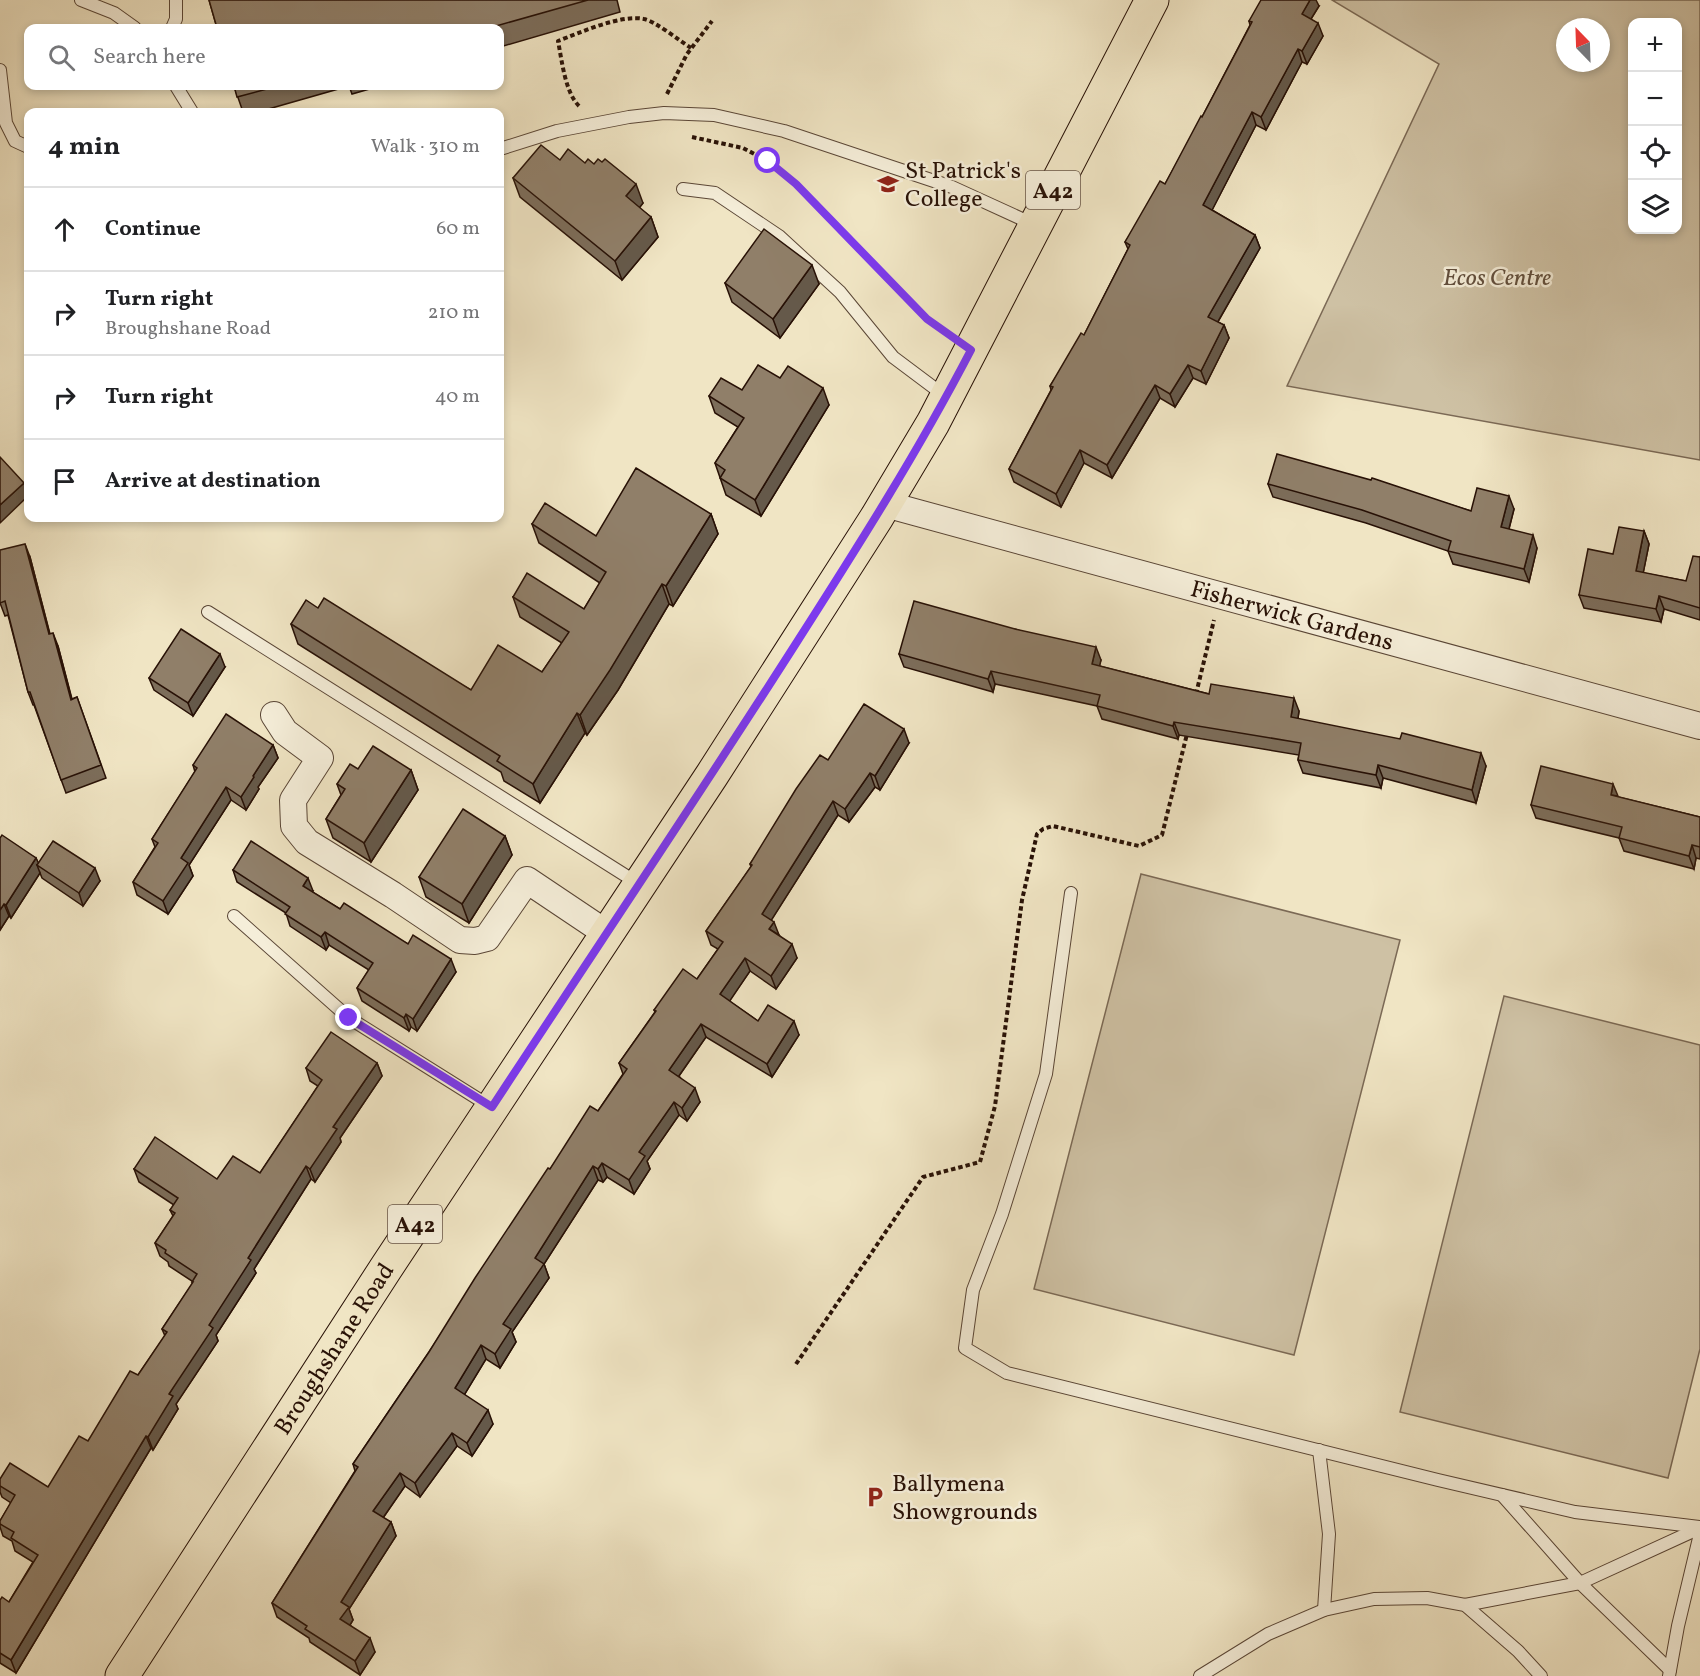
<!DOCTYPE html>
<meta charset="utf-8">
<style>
body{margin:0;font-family:Vollkorn,serif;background:#f2f2f2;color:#202124}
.controls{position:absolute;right:18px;top:18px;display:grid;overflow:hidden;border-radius:12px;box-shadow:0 3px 9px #0003}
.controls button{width:54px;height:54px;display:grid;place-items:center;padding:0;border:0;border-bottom:2px solid #e0e0e0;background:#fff;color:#202124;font:30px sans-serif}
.compass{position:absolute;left:1556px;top:18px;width:54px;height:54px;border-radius:50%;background:#fff;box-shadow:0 3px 9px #0003;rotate:337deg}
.stop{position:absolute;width:18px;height:18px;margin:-14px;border:4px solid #7c3aed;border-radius:50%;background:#fff}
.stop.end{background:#7c3aed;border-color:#fff;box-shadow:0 2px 6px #0008}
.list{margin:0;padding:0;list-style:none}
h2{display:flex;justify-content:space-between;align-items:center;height:78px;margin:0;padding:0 24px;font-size:26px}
h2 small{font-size:20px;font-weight:400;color:#757577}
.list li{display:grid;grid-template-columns:39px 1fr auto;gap:18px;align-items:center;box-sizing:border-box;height:84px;padding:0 24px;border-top:2px solid #e0e0e0}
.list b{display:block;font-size:22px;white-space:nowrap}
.list p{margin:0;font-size:20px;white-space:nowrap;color:#757577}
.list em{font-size:20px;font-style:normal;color:#757577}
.icon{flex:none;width:33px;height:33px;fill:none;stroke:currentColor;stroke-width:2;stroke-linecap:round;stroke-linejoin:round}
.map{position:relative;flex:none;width:1700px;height:1676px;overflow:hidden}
.search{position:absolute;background:#fff;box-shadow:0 3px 9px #0003;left:24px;top:24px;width:480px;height:66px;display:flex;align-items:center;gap:15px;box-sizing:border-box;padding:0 21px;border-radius:12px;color:#757577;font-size:22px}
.panel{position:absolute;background:#fff;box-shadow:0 3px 9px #0003;left:24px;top:108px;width:480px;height:414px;border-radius:12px}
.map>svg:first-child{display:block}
</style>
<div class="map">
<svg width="1700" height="1676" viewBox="0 0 1700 1676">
<rect width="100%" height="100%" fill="#f0e5c4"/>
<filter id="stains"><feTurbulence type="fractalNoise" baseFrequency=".00333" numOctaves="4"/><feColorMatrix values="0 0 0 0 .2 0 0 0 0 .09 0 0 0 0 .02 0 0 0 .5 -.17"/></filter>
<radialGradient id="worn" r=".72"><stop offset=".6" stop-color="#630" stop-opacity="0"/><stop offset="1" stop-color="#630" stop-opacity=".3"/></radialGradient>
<g fill="#cec1a4" stroke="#7b6955" stroke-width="1.5" fill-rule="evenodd">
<path d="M 1332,0 L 1700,0 L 1700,460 L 1287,386 L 1439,64 ZM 1632,22 L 1678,22 L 1678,230 L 1632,230 ZM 1565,27 L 1601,27 L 1601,63 L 1565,63 Z"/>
<polygon points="1141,874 1400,940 1294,1355 1034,1289"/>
<polygon points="1504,996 1700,1045 1700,1349 1668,1478 1400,1412"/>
</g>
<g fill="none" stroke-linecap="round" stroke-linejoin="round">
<defs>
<g id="lane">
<polyline points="81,0 114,13 135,28"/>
<polyline points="172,28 176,19 176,0"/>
<polyline points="0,70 6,123 15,141 28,147"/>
<polyline points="176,86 192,112"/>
<polyline points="500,149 557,131 629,117 664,113 714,115 784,131 952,187 1035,225"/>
<polyline points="683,189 715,193 779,236 840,292 893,357 945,396"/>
<polyline points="208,612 639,884"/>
<polyline points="1071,893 1046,1074 1002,1214 973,1290 965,1348 1007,1373 1438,1480 1575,1512 1700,1527"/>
<polyline points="234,916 349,1018 491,1107"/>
<polyline points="1319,1450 1329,1534 1324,1610"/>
<polyline points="1502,1495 1580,1583 1670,1670"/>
<polyline points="1465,1605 1580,1583 1700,1528"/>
<polyline points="1200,1676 1268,1634 1324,1610 1374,1599 1427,1598 1465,1605 1518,1651 1541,1676"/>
<polyline points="1669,1676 1678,1626 1700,1534"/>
</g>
<g id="street">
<path id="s1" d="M 885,504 L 1700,726"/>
<polyline points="274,715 285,732 320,758 293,800 294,826 307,842 393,895 460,940 475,941 487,938 527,880 606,933"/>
</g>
<g id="primary">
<path id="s2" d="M 122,1676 L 386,1268 L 712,775 L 877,517 L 933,423 L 1152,0"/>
</g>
</defs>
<use href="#lane" stroke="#5a4636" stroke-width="14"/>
<use href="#street" stroke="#5a4636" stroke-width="28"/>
<use href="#primary" stroke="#281106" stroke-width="35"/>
<g stroke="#281106" stroke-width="4" stroke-dasharray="4.5 3" stroke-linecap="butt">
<polyline points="667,94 687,54 712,21"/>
<path d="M 579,106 C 565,92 562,61 558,41 C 579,33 621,14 644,19 C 655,21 680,41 691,48"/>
<polyline points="692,137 743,148 768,161 796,184 927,319 946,332"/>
<polyline points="1196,694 1214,620"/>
<polyline points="796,1364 923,1177 980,1162 995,1106 1022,900 1037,834 1043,829 1053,826 1139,846 1162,835 1187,734"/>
</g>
<use href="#lane" stroke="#f5eed9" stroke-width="12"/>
<use href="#street" stroke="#f5eed9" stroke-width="26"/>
<use href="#primary" stroke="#f0e5c4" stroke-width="33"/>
</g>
<g fill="#7c6d5a" stroke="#281106" stroke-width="1.5">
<polygon points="209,0 617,0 620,12 500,47 500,28 217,28"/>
<polygon points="1319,6 1311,19 1323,36 1307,64 1302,62 1266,130 1256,125 1212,210 1255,235 1260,248 1218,322 1224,325 1229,338 1206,384 1193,378 1175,407 1160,398 1112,478 1084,463 1061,507 1014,482 1009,469 1051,390 1050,386 1084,335 1128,249 1125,242 1165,184 1202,117 1250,25 1249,21"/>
<polygon points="234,86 380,86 352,94 349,86 258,112 243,112"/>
<polygon points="560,160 585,163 643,203 639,208 651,217 658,237 622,280 520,197 513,178"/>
<polygon points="725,283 819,284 780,338 732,302"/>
<polygon points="780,378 829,405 761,516 726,495 715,463 738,427 715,413 709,396 742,390"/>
<polygon points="1371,480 1471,511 1514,509 1509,529 1537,548 1529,582 1453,564 1448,551 1366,523 1273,497 1268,484"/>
<polygon points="711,514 718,534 673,606 669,604 618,690 587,735 585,733 540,803 504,781 501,772 298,644 291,624 318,608 471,690 542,672 562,643 520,617 513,597 584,609 600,583 539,543 532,524 596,536"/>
<polygon points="1644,531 1649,544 1643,573 1686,581 1700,557 1700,620 1664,609 1661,622 1584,608 1579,595 1613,554"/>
<polygon points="30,557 50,634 58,646 72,699 77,697 106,778 66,793 34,705 33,705 28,692 8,615 5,616 0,603"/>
<polygon points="1015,629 1101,660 1099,666 1209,694 1299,711 1298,719 1486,766 1476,803 1383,778 1381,788 1303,773 1298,760 1299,755 1179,735 1178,739 1102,719 1097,706 995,684 993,692 904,667 899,654"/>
<polygon points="225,667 193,716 154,690 149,678"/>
<polygon points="909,743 880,790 875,787 849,822 838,815 771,920 779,935 797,958 776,989 750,971 729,1001 758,1021 799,1035 772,1077 706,1037 679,1076 700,1102 687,1121 679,1115 647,1161 650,1169 634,1194 607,1177 603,1182 598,1180 544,1264 549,1278 512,1332 516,1342 500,1368 486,1359 464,1395 493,1424 472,1456 457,1446 420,1497 405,1486 383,1518 391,1522 396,1536 349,1609 353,1620 350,1625 375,1652 360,1675 310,1642 309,1638 277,1617 272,1603 355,1471 353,1464 429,1352 550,1169 598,1111 623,1074 619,1063 655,1012 654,1010 697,979 718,949 711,945 706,931 751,867 750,864 828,760"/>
<polygon points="273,745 278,758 258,787 259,789 246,810 231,800 189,865 193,876 168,914 137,895 133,882 155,847 152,839 195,772 193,765"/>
<polygon points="358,769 411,770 418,790 371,862 333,838 326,819 341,795 337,784"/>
<polygon points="1618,797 1700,817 1700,859 1696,858 1694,869 1624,851 1619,838 1536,818 1531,805"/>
<polygon points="505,836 512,855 469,923 426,897 419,877"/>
<polygon points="0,838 36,858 38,863 100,881 83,906 42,878 40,873 11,918 9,916 0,930"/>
<polygon points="233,870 313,891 312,892 340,909 408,944 456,972 417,1031 411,1027 409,1031 362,1001 357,988 369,970 329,945 326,950 290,926 286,913 237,882"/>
<polygon points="377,1063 382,1076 340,1138 341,1142 315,1182 311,1179 254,1269 256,1273 216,1335 218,1341 176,1404 178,1409 153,1450 151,1448 16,1673 0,1663 0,1600 9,1602 33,1562 15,1551 12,1541 3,1536 0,1527 0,1521 11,1503 2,1497 0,1492 0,1479 48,1487 88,1441 138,1375 165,1336 162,1329 193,1283 192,1281 169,1266 168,1262 160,1256 155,1243 173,1216 170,1210 174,1205 139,1182 134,1169 217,1179 260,1173 318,1086 310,1081 306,1068"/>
</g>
<g fill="#65594a" stroke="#281106" stroke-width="1.5">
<polygon points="1310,0 1316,0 1319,6 1306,27 1302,14"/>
<polygon points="1318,23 1323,36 1307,64 1302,51"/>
<polygon points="1298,49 1302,62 1266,130 1261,117"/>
<polygon points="1252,112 1256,125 1208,218 1203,205"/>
<polygon points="636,184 643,203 633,216 626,196"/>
<polygon points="651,217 658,237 622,280 615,261"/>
<polygon points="1255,235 1260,248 1213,330 1208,317"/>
<polygon points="812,265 819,284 780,338 773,319"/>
<polygon points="1224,325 1229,338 1206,384 1201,371"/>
<polygon points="1188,365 1193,378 1175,407 1170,394"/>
<polygon points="1155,385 1160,398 1112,478 1107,465"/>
<polygon points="823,388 829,405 761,516 755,500"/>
<polygon points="1080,450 1084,463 1061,507 1056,494"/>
<polygon points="24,483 28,496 0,523 0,505"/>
<polygon points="1509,496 1514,509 1506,540 1501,527"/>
<polygon points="711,514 718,534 673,606 666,586"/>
<polygon points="1644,531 1649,544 1641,584 1636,571"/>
<polygon points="1533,535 1537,548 1529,582 1524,569"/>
<polygon points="25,544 30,557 53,647 49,634"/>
<polygon points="662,584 669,604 618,690 587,735 580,715"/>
<polygon points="1659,596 1664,609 1661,622 1656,609"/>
<polygon points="53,633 58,646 75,712 71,700"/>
<polygon points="1096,647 1101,660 1097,677 1092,664"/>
<polygon points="220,654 225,667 193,716 188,703"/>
<polygon points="991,671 995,684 993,692 988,679"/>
<polygon points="1294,698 1299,711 1296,730 1291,717"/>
<polygon points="577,713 585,733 540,803 533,784"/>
<polygon points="1174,722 1179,735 1178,739 1173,726"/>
<polygon points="904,729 909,743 880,790 875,776"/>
<polygon points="273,745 278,758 258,787 259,789 246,810 241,797 253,776"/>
<polygon points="1481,753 1486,766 1476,803 1472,790"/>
<polygon points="1378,765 1383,778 1381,788 1376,775"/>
<polygon points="411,770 418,790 371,862 364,843"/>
<polygon points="870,773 875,787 849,822 845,809"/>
<polygon points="1613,784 1618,796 1611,795"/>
<polygon points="226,787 231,800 189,865 193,876 168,914 163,901 181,858"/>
<polygon points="833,801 838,815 767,927 762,914"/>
<polygon points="505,836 512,855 469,923 462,904"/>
<polygon points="1692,845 1696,858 1694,869 1689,856"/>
<polygon points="36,858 40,866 37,865 40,873 11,918 6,905"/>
<polygon points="95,868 100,881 83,906 79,893"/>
<polygon points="308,878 313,891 308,899 303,886"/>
<polygon points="4,904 9,916 0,930 0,910"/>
<polygon points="774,922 779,935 769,929"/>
<polygon points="325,932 329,945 326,950 321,937"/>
<polygon points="792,944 797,958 776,989 771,976"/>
<polygon points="745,958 750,971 725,1008 720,994"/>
<polygon points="451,959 456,972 417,1031 413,1019"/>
<polygon points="406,1014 411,1027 409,1031 404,1018"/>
<polygon points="794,1021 799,1035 772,1077 767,1064"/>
<polygon points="701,1024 706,1037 674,1083 669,1070"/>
<polygon points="377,1063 382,1076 340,1138 341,1142 315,1182 310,1169 333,1127"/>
<polygon points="695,1088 700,1102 687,1121 682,1108"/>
<polygon points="674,1102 679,1115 647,1161 650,1169 634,1194 629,1180 639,1152"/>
<polygon points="602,1163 607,1177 603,1182 598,1169"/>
<polygon points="306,1166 311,1179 254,1269 256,1273 216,1335 218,1341 176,1404 178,1409 153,1450 148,1437 169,1394 248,1258"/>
<polygon points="593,1166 598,1180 544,1264 549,1278 512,1332 516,1342 500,1368 495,1354 503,1324 535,1258"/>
<polygon points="481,1345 486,1359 460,1402 455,1388"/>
<polygon points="488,1410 493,1424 472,1456 467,1443"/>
<polygon points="452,1433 457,1446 420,1497 415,1483"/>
<polygon points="146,1436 151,1448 16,1673 11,1660"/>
<polygon points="400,1473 405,1486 378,1525 373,1511"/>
<polygon points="391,1522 396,1536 349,1609 353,1620 345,1633 340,1619 341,1602"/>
<polygon points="370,1638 375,1652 360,1675 355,1661"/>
</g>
<g fill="#907f69" stroke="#281106" stroke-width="1.5">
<polygon points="209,0 588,0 489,28 217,28"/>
<polygon points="1261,0 1310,0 1302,14 1318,23 1302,51 1298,49 1261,117 1252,112 1203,205 1255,235 1208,317 1224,325 1201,371 1188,365 1170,394 1155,385 1107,465 1080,450 1056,494 1009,469 1053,387 1050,386 1081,333 1084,335 1130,245 1125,242 1160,181 1165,184 1201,116 1202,117 1252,22 1249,21"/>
<polygon points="234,86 278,86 237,97"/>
<polygon points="541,145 560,160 568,149 585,163 588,159 594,164 598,159 602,162 605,159 636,184 626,196 651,217 615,261 513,178"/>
<polygon points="764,229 812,265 773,319 725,283"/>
<polygon points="758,365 780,378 788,366 823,388 755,500 720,478 725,470 715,463 744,418 709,396 721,378 742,390"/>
<polygon points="1277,454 1371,480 1372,478 1471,511 1477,488 1509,496 1501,527 1533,535 1524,569 1448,551 1451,541 1362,510 1268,484"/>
<polygon points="0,457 24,483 0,505"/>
<polygon points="636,468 711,514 666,586 662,584 610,670 580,715 577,713 533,784 497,761 500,756 291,624 306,600 318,608 324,598 471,690 498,645 542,672 569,632 513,597 527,573 584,609 606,572 532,524 545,503 596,536"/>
<polygon points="1619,527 1644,531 1636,571 1686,581 1693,556 1700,557 1700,608 1659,596 1656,609 1579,595 1588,549 1613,554"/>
<polygon points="25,544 49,634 53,633 71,700 77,697 101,765 61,780 30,692 28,692 5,601 0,603 0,550"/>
<polygon points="914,601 1015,629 1096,647 1092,664 1209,694 1211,684 1294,698 1291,717 1400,739 1402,733 1481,753 1472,790 1378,765 1376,775 1298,760 1301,743 1174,722 1173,726 1097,706 1100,695 991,671 988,679 899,654"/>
<polygon points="181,629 220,654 188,703 149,678"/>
<polygon points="864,704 904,729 875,776 870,773 845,809 833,801 762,914 774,922 769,929 792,944 771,976 745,958 720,994 758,1021 768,1005 794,1021 767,1064 701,1024 669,1070 695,1088 682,1108 674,1102 639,1152 645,1156 629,1180 602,1163 598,1169 593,1166 535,1258 544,1264 503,1324 511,1329 495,1354 481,1345 455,1388 488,1410 467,1443 452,1433 415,1483 400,1473 373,1511 391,1522 341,1602 349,1607 340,1619 370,1638 355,1661 305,1629 307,1626 272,1603 358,1467 353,1464 429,1352 475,1278 548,1168 550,1169 590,1106 598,1111 627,1069 619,1063 656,1011 654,1010 683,969 697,979 723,942 706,931 752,865 750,864 796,789 820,755 828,760"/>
<polygon points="226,714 273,745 253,776 254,777 241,797 226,787 181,858 188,863 163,901 133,882 158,843 152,839 197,768 193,765"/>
<polygon points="373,746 411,770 364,843 326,819 345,789 337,784 350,764 358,769"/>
<polygon points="1541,766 1613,784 1611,795 1700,817 1700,847 1692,845 1689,856 1619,838 1622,827 1531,805"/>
<polygon points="463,809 505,836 462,904 419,877"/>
<polygon points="2,835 36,858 6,905 4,904 0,910 0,838"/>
<polygon points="53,841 95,868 79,893 37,865"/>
<polygon points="251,841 308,878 303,886 340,909 344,903 408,944 413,935 451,959 413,1019 406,1014 404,1018 357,988 373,963 325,932 321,937 285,914 290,907 233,870"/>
<polygon points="331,1032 377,1063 333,1127 337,1129 310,1169 306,1166 248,1258 251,1260 209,1325 213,1328 169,1394 173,1396 148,1437 146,1436 11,1660 0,1653 0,1600 2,1597 9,1602 38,1555 11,1538 14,1532 0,1524 0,1521 15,1495 0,1486 0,1479 10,1463 48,1487 79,1436 88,1441 130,1371 138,1375 167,1332 162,1329 193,1282 192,1282 197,1274 165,1253 166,1250 155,1243 175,1213 170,1210 178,1198 134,1169 155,1137 217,1179 233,1156 260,1173 322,1080 306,1068"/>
</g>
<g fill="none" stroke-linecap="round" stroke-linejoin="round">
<path stroke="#7c3aed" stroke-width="8" d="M 349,1018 L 492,1107 C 593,953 696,800 795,645 C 857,548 918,452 971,350 L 927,319 L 796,184 L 768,161"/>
</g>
<defs>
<symbol id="school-bare" viewBox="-9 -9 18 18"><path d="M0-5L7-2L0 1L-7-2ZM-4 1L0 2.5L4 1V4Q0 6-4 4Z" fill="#8f2418" stroke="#f5eed9" stroke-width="2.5" paint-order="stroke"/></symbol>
<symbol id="parking-bare" viewBox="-9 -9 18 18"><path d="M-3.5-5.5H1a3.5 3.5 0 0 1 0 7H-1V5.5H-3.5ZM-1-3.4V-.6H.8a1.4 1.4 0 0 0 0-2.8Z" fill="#8f2418" stroke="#f5eed9" stroke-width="2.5" paint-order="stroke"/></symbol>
</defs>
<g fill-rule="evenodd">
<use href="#school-bare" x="873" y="169" width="30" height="30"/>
<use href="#parking-bare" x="860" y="1482" width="30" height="30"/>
</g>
<g text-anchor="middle" stroke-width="5" stroke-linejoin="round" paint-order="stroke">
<g fill="#f5eed9" stroke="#665345" stroke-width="1.5">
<rect x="1026" y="171" width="54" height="38" rx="4.5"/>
<rect x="388" y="1205" width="54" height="38" rx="4.5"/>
</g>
<g font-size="22" font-weight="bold" fill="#281106">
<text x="1053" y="198">A42</text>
<text x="415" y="1232">A42</text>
</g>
<g font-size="24" fill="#281106" stroke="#f5eed9" text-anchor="start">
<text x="905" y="178">St Patrick's<tspan x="905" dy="28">College</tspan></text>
<text x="892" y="1491">Ballymena<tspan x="892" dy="28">Showgrounds</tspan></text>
</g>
<g font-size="24" font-style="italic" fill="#624f3d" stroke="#f5eed9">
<text x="1497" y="285">Ecos Centre</text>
</g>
<g font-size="24" fill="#281106" stroke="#f5eed9">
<text dy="8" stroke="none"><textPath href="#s1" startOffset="422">Fisherwick Gardens</textPath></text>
<text dy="8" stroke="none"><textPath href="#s2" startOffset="390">Broughshane Road</textPath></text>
</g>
</g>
<rect width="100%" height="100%" filter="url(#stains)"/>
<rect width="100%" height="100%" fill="url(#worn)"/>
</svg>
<div class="controls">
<button>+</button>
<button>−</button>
<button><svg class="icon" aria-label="locate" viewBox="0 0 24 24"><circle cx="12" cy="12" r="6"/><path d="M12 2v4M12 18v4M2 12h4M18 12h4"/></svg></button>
<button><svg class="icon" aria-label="layers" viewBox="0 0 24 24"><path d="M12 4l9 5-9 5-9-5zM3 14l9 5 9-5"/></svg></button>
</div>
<svg class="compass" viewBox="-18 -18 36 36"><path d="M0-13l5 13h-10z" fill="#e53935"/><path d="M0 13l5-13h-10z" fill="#757577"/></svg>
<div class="stop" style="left:768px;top:161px"></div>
<div class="stop end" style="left:349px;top:1018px"></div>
<div class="search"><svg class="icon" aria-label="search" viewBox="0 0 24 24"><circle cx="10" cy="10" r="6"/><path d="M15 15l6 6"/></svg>Search here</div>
<section class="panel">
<h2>4 min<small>Walk · 310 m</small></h2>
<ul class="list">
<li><svg class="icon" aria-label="ahead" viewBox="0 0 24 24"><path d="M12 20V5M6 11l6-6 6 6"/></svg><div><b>Continue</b></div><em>60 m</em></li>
<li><svg class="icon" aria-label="right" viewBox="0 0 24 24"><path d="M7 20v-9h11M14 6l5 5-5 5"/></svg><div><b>Turn right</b><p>Broughshane Road</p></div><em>210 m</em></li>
<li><svg class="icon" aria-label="right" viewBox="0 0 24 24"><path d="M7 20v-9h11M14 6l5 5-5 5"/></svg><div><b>Turn right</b></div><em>40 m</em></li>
<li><svg class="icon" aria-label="arrive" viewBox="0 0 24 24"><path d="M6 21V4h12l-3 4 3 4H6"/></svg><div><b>Arrive at destination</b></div></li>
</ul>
</section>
</div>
